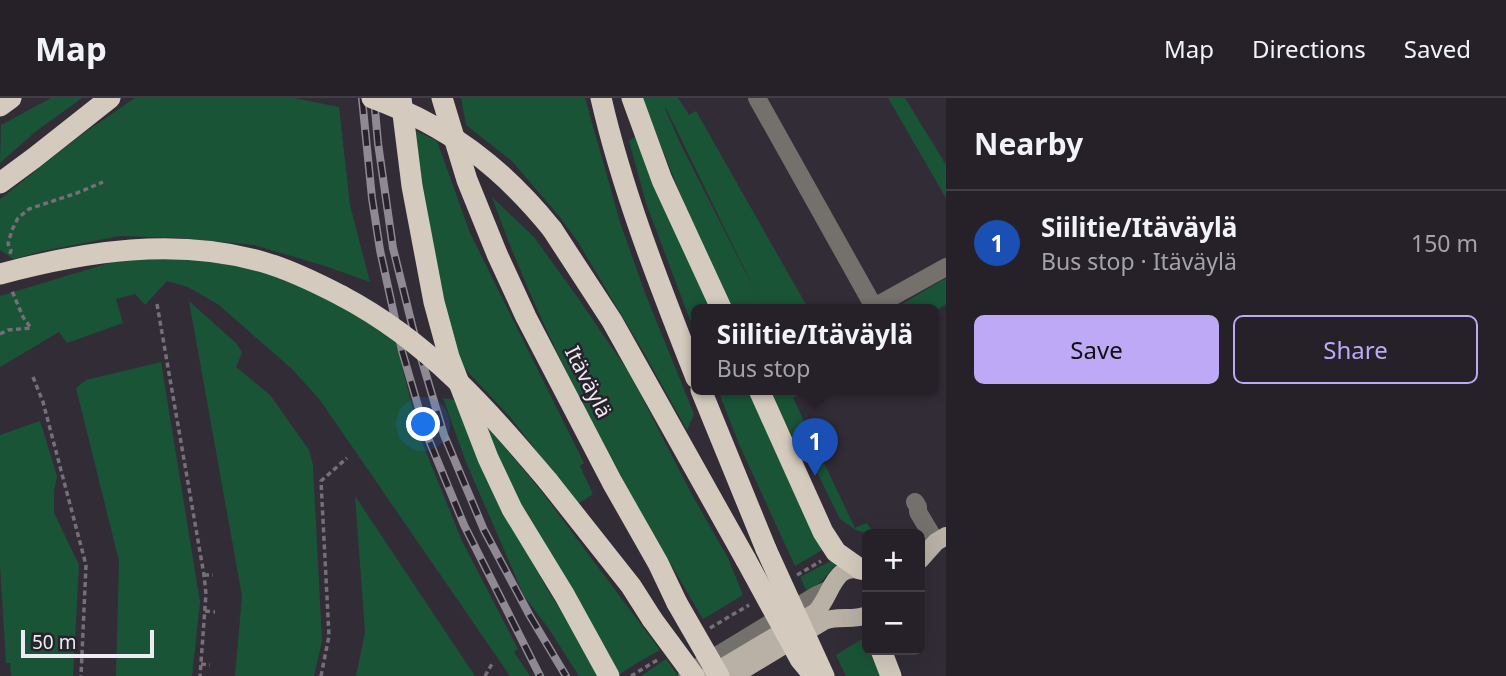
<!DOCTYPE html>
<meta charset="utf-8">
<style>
body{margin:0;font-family:"Noto Sans",sans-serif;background:#2e2931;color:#f1f3f6}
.controls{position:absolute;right:21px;bottom:21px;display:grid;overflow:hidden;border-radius:10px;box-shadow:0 7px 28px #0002}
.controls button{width:63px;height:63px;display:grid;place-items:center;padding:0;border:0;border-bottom:2px solid #423e46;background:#262129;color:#f1f3f6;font:35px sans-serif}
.scale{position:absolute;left:21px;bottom:18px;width:133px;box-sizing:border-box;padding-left:7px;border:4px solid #efebf2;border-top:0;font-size:19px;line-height:24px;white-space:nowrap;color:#efebf2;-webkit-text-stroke:5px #28222d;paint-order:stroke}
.you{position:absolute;left:424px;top:327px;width:24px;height:24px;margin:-18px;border:5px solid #fff;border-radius:50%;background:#1a73e8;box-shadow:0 0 0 10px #1a73e833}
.badge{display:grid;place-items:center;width:46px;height:46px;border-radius:50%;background:#bda9f5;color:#fff;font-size:23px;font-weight:700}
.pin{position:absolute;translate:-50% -58px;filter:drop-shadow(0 2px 4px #0008)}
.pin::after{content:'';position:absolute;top:37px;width:24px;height:21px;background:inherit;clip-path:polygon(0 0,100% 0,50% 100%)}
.popup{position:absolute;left:691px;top:206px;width:248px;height:91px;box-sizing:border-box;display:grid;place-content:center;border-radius:10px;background:#262129;filter:drop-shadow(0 2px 5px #0005);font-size:23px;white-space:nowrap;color:#a4a3a8}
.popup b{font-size:26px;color:#f1f3f6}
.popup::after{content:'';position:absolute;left:50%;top:100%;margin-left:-14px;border:14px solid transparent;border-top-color:#262129}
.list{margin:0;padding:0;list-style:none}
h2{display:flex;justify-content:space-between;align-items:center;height:91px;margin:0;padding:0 28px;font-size:30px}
h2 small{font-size:23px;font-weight:400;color:#a4a3a8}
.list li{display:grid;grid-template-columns:46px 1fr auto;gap:21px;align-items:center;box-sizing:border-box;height:105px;padding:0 28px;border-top:2px solid #423e46}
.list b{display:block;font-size:26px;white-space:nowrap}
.list p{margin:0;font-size:23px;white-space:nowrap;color:#a4a3a8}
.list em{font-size:23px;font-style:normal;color:#a4a3a8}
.actions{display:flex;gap:14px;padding:21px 28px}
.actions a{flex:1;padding:16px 0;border:2px solid #bda9f5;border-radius:10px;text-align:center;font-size:24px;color:#bda9f5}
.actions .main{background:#bda9f5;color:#111}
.map{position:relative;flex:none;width:946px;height:578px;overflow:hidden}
header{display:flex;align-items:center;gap:42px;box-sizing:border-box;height:98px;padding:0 35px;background:#262129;border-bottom:2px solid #423e46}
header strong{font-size:33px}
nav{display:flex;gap:38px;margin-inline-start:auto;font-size:24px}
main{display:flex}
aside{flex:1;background:#262129}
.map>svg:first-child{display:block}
</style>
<header>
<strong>Map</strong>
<nav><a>Map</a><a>Directions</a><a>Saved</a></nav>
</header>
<main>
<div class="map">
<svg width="946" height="578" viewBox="0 0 946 578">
<rect width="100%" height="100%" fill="#322c37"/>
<g fill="#1a5437" fill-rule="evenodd">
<polygon points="51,0 82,0 35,34 0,65 1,27"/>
<polygon points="135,0 294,0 339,9 350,107 370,184 325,168 254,147 182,140 120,138 43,153 13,161 0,152 0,101 81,37"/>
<polygon points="461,0 585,0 620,124 645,195 694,316 687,332 643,253 578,144 559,118 512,63 466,27"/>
<path d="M 642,0 L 678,0 L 689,17 L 696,13 L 809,212 L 732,212 L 683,103 ZM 665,10 L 666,10 L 759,201 L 680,45 Z"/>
<polygon points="888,0 905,0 946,67 946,100"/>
<polygon points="410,30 437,43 470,135 584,365 580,368 593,396 578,406 510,319 457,262 432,147"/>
<polygon points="637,37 713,212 696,212 696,238 646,105 629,43"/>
<path d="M 492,99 L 534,139 L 578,200 L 630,276 L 691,395 L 728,460 L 743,497 L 703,521 C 624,387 544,246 492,99 Z"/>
<polygon points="129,159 208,161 294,181 365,222 396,245 420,339 462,443 518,551 514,554 530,578 510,578 320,302 292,271 219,207 188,189 167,183 145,207 135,196 116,201 123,225 67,245 59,234 0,269 0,198"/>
<polygon points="946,180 946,206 934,214 934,212 892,212"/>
<polygon points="189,203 237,246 242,255 236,269 270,297 309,352 313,367 322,543 314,578 235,578 242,498"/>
<polygon points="161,264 200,504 192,578 116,578 119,463 76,290 86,282"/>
<polygon points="718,292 750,292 824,451 795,468 739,346"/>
<polygon points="769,292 806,292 793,300 855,430 866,425 873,433 868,435 862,434 856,432 840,421 807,354 801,356"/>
<polygon points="443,300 454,302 487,377 547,491 603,578 579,578 549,531 524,498 466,364"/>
<polygon points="477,316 542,394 660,552 637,565 617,578 510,394"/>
<polygon points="40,323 57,378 54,393 54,415 79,467 73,578 11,578 10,565 6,565 0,468 0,337"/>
<polygon points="355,398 475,578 356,578 365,534"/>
<path d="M 833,462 L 836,466 C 827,476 821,488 806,492 L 800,479 Z"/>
<polygon points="867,538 867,552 872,552 882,578 846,578 836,557"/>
<polygon points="666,561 678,578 641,578"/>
</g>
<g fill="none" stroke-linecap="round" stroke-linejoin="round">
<g stroke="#746f78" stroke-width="3.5" stroke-dasharray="5 3.5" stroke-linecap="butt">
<polyline points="10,156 11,152 8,146 12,132 18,120 29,111 77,95 103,84"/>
<polyline points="157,206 204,477 206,496 200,578"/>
<polyline points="0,236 8,232 31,230 23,219 12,193"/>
<polyline points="33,279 43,304 86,467 81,578"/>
<polyline points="204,477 213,477"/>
<polyline points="797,477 821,463"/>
<polyline points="205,513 215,514"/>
<polyline points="710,530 749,507"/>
<polyline points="201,566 210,567"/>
<polyline points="321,578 329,538 321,383 347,360"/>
<polyline points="485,578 493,564"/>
<polyline points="631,578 659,561"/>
</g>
<g stroke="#74706b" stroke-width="18">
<polyline points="757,0 874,209 946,169"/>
<polyline points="915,404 918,409 918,414 936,444"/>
<polyline points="687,578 695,571 815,498 830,491"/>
</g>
<g stroke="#b9b1a6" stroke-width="18">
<polyline points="920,462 936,444 946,438"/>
<path d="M 708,578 L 816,514 C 833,496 833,461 866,474"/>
<path d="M 733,578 L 824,523 C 838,517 853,523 867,517"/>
</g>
<g stroke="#d4cbbe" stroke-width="21">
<polyline points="401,0 412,88 434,204 449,259 488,360 512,411 565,498 609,578"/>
<polyline points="442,0 467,82 497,156 526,219 612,384 658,465 677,505"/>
<path d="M 601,0 C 623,96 660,188 696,280"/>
<polyline points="632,0 662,82 722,212"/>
<polyline points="0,8 11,0"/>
<polyline points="0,85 34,60 110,0"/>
<polyline points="552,131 612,223 746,462"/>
<path d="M 0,176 C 86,153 176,139 263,164 C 291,172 317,185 342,198"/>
<polyline points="701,292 766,451"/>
<polyline points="759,292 823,434 836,454 860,471"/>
<polyline points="548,383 631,488 652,521"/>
<polyline points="881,552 891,578"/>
</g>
<defs>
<g id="rail">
<polyline points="362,0 372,100 380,152 402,253 426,335 464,427 540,578"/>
<polyline points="374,0 378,45 393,150 416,243 444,337 484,432 530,518 566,578"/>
</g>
</defs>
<use href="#rail" stroke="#8e8992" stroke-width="8"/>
<use href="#rail" stroke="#28222d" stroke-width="5" stroke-dasharray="16" stroke-linecap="butt"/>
<g stroke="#d4cbbe" stroke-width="21">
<path d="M 372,0 C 448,28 501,68 552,131"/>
<path d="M 342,198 C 429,244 486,310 548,383"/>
<polyline points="766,451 824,578"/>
<polyline points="746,462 800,561 814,578"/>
<polyline points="677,505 719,578"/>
<polyline points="652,521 694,578"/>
</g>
</g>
<g text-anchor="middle" stroke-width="5" stroke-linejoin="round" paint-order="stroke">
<g font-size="21" fill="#efebf2" stroke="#28222d">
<text transform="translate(588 284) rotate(63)" y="7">Itäväylä</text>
</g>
</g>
</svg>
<div class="controls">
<button>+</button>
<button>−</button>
</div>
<div class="scale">50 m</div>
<div class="you"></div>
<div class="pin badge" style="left:815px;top:378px;background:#1a4fb4">1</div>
<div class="popup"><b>Siilitie/Itäväylä</b>Bus stop</div>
</div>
<aside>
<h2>Nearby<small></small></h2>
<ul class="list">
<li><span class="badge" style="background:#1a4fb4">1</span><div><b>Siilitie/Itäväylä</b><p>Bus stop · Itäväylä</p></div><em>150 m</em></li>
</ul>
<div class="actions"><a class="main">Save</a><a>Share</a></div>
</aside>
</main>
